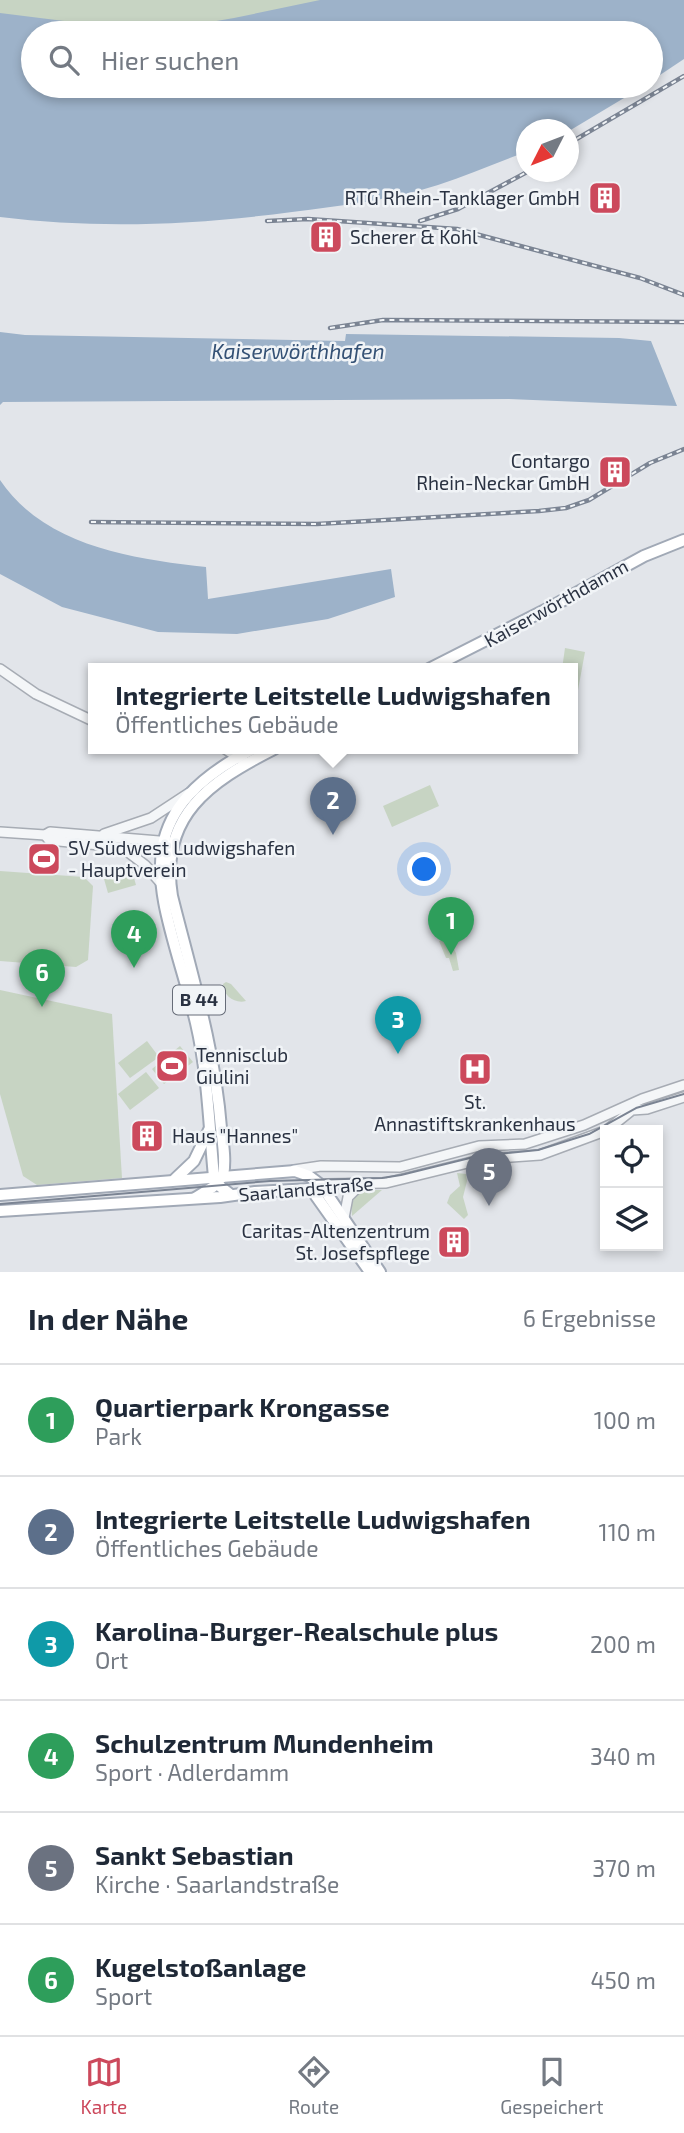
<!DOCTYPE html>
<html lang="de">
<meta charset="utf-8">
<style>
body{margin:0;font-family:"Exo 2",sans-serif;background:#f6f6f7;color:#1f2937}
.controls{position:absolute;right:21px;bottom:21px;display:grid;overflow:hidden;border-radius:0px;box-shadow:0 4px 10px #0003}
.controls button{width:63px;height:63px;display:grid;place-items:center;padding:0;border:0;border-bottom:2px solid #e0e1e3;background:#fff;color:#1f2937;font:35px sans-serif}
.compass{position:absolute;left:516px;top:119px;width:63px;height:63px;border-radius:50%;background:#fff;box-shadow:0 4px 10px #0003;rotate:228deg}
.you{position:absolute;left:425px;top:870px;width:24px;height:24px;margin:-18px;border:5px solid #fff;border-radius:50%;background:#1a73e8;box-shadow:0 0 0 10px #1a73e833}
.badge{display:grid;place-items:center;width:46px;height:46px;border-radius:50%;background:#cc495c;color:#fff;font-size:23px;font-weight:700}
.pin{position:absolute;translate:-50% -58px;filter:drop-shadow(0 2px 4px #0008)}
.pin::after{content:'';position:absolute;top:37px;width:24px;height:21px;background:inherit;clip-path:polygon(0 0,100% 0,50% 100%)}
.popup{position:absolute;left:88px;top:663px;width:490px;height:91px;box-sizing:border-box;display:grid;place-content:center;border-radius:0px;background:#fff;filter:drop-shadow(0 2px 5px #0005);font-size:23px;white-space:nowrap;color:#747a83}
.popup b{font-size:26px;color:#1f2937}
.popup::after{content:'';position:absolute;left:50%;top:100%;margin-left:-14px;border:14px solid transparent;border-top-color:#fff}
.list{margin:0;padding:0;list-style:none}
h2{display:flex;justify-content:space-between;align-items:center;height:91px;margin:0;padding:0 28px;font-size:30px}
h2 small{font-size:23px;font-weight:400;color:#747a83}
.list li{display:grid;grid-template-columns:46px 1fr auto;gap:21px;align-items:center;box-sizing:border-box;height:112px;padding:0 28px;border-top:2px solid #e0e1e3}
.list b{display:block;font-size:26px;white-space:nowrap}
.list p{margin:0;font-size:23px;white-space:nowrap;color:#747a83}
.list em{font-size:23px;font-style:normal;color:#747a83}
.icon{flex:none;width:38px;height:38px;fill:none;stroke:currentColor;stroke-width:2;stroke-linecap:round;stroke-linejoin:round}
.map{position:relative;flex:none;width:684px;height:1272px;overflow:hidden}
.search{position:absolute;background:#fff;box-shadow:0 4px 10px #0003;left:21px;right:21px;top:21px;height:77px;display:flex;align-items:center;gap:18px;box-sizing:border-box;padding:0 24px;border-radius:38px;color:#747a83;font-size:26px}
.sheet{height:763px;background:#fff}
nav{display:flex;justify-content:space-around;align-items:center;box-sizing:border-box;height:98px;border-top:2px solid #e0e1e3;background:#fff;font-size:19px;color:#747a83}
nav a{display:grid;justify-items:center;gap:4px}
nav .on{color:#cc495c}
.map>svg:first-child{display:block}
</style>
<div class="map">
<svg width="684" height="1272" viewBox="0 0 684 1272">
<rect width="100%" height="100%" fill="#e2e5ea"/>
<g fill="#c7d4c3">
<polygon points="0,0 404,0 302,31 0,35"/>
<polygon points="565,648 585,652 578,690 573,689 573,669 562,669"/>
<polygon points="430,785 439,806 392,827 383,806"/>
<polygon points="0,871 84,877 93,886 88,960 76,967 0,961"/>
<polygon points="132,871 136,885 108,893 104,879"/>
<polygon points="451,936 455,945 453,947 456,953 459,970 453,971 449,958 446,958 439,941"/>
<path d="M 226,982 L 231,984 L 246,1001 C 235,1004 223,996 223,984 Z"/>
<polygon points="0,990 112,1014 122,1178 37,1185 23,1176 0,1094"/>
<polygon points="147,1041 159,1057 130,1078 118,1063"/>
<polygon points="180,1046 193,1062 164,1084 152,1069"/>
<polygon points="146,1072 159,1088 130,1110 118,1094"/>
<polygon points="457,1173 466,1174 467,1181 463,1197 468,1215 464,1219 447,1203 450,1195 460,1186"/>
<path d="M 363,1190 L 382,1190 L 352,1216 C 351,1204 352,1197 363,1190 Z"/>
</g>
<g fill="#9db2c9">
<path d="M 320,0 L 684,0 L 684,59 L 651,81 L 651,33 L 33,33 L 33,86 L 644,86 L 569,131 L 526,130 L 526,151 L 518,155 C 491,165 465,176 438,185 C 391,200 340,206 292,212 C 195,225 97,229 0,217 L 0,13 L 152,32 L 234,18 Z"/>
<polygon points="0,332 25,335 345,341 346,334 619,338 651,341 677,406 509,399 3,402 0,405"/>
<path d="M 0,480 C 44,546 133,559 206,567 L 208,599 L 391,569 L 395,597 L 328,619 L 237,634 L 158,632 L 62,607 L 0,574 Z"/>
</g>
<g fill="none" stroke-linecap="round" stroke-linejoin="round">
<defs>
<g id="minor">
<polyline points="0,669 36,694 93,721"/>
<polyline points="225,749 244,761"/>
<polyline points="0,832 45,835 50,832 171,842"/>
<polyline points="104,834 151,818 189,793"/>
<polyline points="45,835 49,840 170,852"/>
<polyline points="124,849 145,865 160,882"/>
<polyline points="607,1130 632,1110 647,1109 684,1097"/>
<polyline points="294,1170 321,1166 400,1167 479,1146 525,1144 584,1125 642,1099 684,1085"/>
<polyline points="317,1186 327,1184 386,1183 484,1159 540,1155 605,1131"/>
<polyline points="344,1218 348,1197 362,1183"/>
</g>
<g id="major">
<polyline points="429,669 549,608 644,556 684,540"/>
<polyline points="175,1179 194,1161 209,1130"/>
<polyline points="0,1195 295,1171 309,1176 321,1185 380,1272"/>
<path d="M 231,1195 L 217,1184 L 214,1177 C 209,1126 208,1074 196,1023 C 167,902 112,821 253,749"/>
<path d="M 195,1198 L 213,1187 L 223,1176 C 226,1160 223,1143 221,1128 C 215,1049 191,972 172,896 C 159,816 209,782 274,749"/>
<polyline points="0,1211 220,1197 255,1192 311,1189 370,1272"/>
</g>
</defs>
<use href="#minor" stroke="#a7acb4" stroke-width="12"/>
<use href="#major" stroke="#a1a9b6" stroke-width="14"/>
<use href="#minor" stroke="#f4f6f8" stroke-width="9"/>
<use href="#major" stroke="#fff" stroke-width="10"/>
<polyline stroke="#7b8493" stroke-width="2" points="0,1204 270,1181 382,1178 401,1175 478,1156 538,1150 589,1134 636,1108 684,1094"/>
<defs>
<g id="rail">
<polyline points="568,144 684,76"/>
<polyline points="267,221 308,219 457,229 640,278 684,295"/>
<polyline points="420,221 458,209 527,172"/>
<polyline points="330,328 383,320 684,322"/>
<polyline points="91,522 317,524 539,511 566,508 589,500 650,463 684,449"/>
</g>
</defs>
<use href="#rail" stroke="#7b8493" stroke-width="4.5"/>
<use href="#rail" stroke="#f1f4f7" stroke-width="2" stroke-dasharray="5" stroke-linecap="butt"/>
</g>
<defs>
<symbol id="building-square" viewBox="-11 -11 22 22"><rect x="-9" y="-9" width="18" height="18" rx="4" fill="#cc495c" stroke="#f1f4f7"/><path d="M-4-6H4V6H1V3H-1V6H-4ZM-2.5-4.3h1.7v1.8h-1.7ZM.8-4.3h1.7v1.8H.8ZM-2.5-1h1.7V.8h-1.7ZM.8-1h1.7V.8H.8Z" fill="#fff"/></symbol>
<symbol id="stadium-square" viewBox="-11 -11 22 22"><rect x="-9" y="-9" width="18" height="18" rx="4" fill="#cc495c" stroke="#f1f4f7"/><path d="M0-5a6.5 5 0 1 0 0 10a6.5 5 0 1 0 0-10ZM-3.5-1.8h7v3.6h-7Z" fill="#fff"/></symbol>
<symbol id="hospital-square" viewBox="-11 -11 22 22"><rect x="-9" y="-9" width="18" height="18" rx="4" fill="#cc495c" stroke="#f1f4f7"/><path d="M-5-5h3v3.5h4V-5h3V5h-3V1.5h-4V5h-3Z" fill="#fff"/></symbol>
</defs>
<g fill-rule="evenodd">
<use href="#building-square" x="586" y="179" width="38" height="38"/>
<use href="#building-square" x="307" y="218" width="38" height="38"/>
<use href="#building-square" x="596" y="453" width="38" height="38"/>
<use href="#stadium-square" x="25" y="840" width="38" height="38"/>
<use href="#stadium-square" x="153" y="1047" width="38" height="38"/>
<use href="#hospital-square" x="456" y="1050" width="38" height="38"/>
<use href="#building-square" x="128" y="1117" width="38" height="38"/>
<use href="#building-square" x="435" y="1223" width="38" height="38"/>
</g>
<g text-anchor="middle" stroke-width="5" stroke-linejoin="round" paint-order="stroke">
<rect fill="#f1f4f7" stroke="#666c78" stroke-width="2" x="173" y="985.5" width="52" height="29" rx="5"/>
<g font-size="18" font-weight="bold" fill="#2a3242">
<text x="199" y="1006">B 44</text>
</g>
<g font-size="19" fill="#2a3242" stroke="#f1f4f7" text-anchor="start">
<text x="580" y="205" text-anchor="end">RTG Rhein-Tanklager GmbH</text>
<text x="350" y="244">Scherer &amp; Kohl</text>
<text x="590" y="468" text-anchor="end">Contargo<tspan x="590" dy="22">Rhein-Neckar GmbH</tspan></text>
<text x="68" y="855">SV Südwest Ludwigshafen<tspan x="68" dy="22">- Hauptverein</tspan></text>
<text x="196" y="1062">Tennisclub<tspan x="196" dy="22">Giulini</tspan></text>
<text x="475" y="1109" text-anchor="middle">St.<tspan x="475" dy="22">Annastiftskrankenhaus</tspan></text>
<text x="172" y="1143">Haus "Hannes"</text>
<text x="430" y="1238" text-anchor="end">Caritas-Altenzentrum<tspan x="430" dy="22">St. Josefspflege</tspan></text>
</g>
<g font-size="19" fill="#2a3242" stroke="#f1f4f7">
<text transform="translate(556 603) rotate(-29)" y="7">Kaiserwörthdamm</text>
<text transform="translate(306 1189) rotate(-5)" y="7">Saarlandstraße</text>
</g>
<g font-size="21" font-style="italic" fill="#345175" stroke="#f1f4f7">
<text x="298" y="359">Kaiserwörthhafen</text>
</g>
</g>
</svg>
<div class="controls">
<button><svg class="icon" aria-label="locate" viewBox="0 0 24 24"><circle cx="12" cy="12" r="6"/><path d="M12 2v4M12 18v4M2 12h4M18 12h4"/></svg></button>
<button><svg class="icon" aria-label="layers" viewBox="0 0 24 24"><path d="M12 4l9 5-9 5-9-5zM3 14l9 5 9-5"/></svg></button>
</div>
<svg class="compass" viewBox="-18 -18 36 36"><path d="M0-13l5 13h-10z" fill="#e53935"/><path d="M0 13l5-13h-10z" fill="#747a83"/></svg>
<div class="you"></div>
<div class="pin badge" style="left:451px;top:955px;background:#2e9e5b">1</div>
<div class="pin badge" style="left:333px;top:835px;background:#5c6f8a">2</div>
<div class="popup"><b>Integrierte Leitstelle Ludwigshafen</b>Öffentliches Gebäude</div>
<div class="pin badge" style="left:398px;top:1054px;background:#0f9aa8">3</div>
<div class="pin badge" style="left:134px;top:968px;background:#2e9e5b">4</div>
<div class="pin badge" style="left:489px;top:1206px;background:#6b7280">5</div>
<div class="pin badge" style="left:42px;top:1007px;background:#2e9e5b">6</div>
<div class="search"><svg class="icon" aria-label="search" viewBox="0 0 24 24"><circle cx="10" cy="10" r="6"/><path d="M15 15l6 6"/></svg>Hier suchen</div>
</div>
<section class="sheet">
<h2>In der Nähe<small>6 Ergebnisse</small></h2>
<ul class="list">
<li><span class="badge" style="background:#2e9e5b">1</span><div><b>Quartierpark Krongasse</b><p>Park</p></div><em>100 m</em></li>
<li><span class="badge" style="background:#5c6f8a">2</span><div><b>Integrierte Leitstelle Ludwigshafen</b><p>Öffentliches Gebäude</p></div><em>110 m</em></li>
<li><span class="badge" style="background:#0f9aa8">3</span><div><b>Karolina-Burger-Realschule plus</b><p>Ort</p></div><em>200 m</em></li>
<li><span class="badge" style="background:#2e9e5b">4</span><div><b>Schulzentrum Mundenheim</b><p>Sport · Adlerdamm</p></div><em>340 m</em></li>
<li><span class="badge" style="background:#6b7280">5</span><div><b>Sankt Sebastian</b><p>Kirche · Saarlandstraße</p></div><em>370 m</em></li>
<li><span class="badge" style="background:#2e9e5b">6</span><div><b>Kugelstoßanlage</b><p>Sport</p></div><em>450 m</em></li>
</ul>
</section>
<nav>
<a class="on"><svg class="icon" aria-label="map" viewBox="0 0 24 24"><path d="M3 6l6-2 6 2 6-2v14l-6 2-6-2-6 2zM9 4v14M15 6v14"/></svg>Karte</a>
<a><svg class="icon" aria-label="directions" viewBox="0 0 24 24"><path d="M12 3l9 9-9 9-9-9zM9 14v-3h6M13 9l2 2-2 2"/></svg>Route</a>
<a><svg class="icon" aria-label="saved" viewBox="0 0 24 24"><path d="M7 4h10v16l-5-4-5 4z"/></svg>Gespeichert</a>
</nav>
